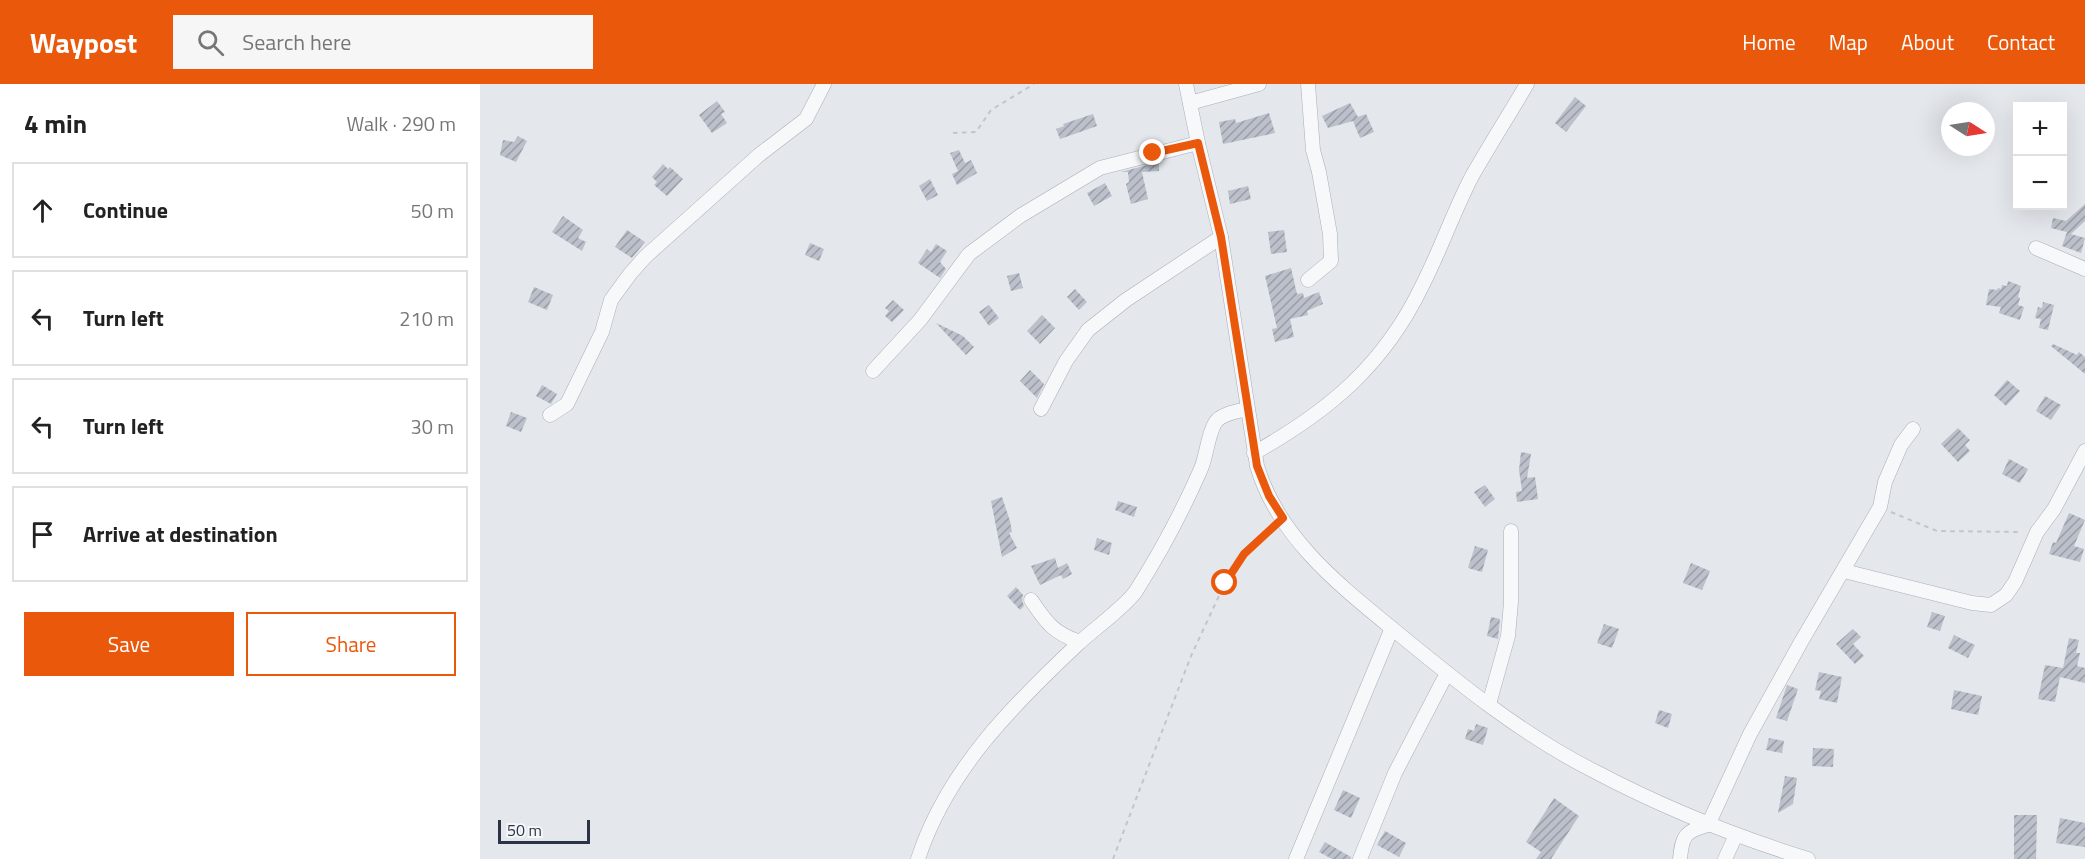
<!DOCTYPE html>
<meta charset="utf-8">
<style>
body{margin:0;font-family:"Titillium Web",sans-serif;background:#f6f6f6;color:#222}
.controls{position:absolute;right:18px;top:18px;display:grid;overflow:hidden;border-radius:0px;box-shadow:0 6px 24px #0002}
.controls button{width:54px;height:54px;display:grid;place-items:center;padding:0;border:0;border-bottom:2px solid #e0e0e0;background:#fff;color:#222;font:30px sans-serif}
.compass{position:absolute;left:1461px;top:18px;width:54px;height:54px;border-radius:50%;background:#fff;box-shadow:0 6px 24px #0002;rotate:102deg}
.scale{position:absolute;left:18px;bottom:15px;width:92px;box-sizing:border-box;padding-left:6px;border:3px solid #2b3445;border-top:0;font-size:16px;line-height:21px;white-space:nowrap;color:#2b3445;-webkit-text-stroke:4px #f4f6f9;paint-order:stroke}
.stop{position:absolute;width:18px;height:18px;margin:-14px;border:4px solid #ea580c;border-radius:50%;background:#fff}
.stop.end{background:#ea580c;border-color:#fff;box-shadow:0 2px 6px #0008}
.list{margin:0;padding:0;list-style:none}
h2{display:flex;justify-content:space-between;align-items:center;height:78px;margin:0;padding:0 24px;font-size:26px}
h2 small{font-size:20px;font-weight:400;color:#767676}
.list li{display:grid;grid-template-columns:39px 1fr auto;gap:18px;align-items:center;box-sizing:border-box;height:96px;margin:0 12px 12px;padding:0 12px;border:2px solid #e0e0e0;border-radius:0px}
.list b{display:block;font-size:22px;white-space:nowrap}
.list em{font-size:20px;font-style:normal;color:#767676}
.actions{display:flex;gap:12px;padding:18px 24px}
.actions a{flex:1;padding:14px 0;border:2px solid #ea580c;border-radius:0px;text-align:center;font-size:21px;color:#ea580c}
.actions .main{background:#ea580c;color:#fff}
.icon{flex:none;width:33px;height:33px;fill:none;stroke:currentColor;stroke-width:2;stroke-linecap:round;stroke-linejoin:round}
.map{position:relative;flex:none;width:1605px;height:775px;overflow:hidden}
header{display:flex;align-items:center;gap:36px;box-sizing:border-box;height:84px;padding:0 30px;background:#ea580c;color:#fff}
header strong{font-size:28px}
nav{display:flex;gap:33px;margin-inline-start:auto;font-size:21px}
.search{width:420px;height:54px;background:#f6f6f6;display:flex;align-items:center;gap:15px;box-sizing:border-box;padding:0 21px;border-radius:0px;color:#767676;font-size:22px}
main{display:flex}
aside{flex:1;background:#fff}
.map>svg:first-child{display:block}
</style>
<header>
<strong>Waypost</strong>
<div class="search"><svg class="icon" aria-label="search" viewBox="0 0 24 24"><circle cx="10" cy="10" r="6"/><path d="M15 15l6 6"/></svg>Search here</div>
<nav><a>Home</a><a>Map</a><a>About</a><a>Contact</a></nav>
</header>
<main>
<aside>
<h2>4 min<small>Walk · 290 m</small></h2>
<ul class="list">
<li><svg class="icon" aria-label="ahead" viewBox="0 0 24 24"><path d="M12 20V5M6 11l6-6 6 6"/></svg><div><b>Continue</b></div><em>50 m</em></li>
<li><svg class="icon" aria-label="left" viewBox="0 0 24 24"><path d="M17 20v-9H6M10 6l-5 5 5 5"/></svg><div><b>Turn left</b></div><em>210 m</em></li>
<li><svg class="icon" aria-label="left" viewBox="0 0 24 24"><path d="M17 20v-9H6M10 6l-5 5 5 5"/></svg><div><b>Turn left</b></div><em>30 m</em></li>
<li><svg class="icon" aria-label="arrive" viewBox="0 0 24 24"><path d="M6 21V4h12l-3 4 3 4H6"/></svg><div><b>Arrive at destination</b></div></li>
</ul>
<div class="actions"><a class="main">Save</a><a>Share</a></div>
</aside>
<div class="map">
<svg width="1605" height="775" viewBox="0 0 1605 775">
<defs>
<pattern id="building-hatch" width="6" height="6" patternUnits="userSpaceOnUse" patternTransform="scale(1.5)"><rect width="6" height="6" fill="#bbc0ca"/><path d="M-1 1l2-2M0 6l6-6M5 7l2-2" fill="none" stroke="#989da6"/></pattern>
</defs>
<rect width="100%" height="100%" fill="#e4e7ec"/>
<g fill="url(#building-hatch)">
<polygon points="1095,13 1106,22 1086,48 1075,39"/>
<polygon points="237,17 245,28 241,30 247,39 232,49 219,31"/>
<polygon points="870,19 878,33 886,30 894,48 880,54 873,37 848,44 842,32"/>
<polygon points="789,29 795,49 743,60 739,38 755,35 756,39"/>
<polygon points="613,30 617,42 580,55 576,45 584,42 583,40"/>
<polygon points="38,52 47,57 36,78 20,71 23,56 34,58"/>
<polygon points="479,66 485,79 491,76 497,89 477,101 472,90 478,87 470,69"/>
<polygon points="679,78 679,87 662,88 668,115 651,120 646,100 649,98 648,88 641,88"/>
<polygon points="183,80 188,85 190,83 203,95 187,112 174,101 177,98 172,93"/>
<polygon points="450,95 458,111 447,117 439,102"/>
<polygon points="625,99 632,112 614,122 607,109"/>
<polygon points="768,102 771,115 750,120 748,107"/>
<polygon points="1605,120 1605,137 1591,150 1587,149 1605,154 1601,169 1582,162 1587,148 1571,144 1573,134 1586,137"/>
<polygon points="83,132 103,146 98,154 106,158 102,167 72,148"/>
<polygon points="147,146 165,158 152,174 135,163"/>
<polygon points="804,146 807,168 791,170 788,148"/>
<polygon points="330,159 344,165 339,177 325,171"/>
<polygon points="456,160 467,167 460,178 466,185 460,194 438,179 447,165 451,168"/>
<polygon points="811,184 817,210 823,209 824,214 839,208 843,220 827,227 828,231 810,235 814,253 795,258 792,245 797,244 785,192"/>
<polygon points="539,189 543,204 531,207 527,192"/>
<polygon points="1528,197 1541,202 1538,213 1540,214 1538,221 1544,223 1540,236 1519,229 1521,223 1506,221 1509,205 1517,206 1518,204 1521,205 1522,201 1527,202"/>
<polygon points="54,203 73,211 67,226 48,218"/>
<polygon points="595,205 607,218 599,226 587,213"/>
<polygon points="413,216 424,226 412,238 405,232 409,227 405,224"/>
<polygon points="1563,218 1574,221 1568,246 1559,244 1561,235 1555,234 1558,223 1562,224"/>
<polygon points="509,221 519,234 509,242 499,228"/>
<polygon points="562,231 575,244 560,260 547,247"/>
<polygon points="456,239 483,252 494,263 486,271"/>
<polygon points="1573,260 1597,271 1599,268 1605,273 1605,290 1571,262"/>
<polygon points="550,286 564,300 557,314 540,297"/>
<polygon points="1527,296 1540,307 1526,322 1514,311"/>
<polygon points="62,301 77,310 71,320 56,312"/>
<polygon points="1565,312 1581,321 1571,336 1556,327"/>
<polygon points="31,328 47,334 41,348 26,342"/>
<polygon points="1478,344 1490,356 1485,361 1490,367 1478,378 1461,360"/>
<polygon points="1041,368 1051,370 1047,394 1055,393 1058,415 1037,418 1036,408 1042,407 1039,386"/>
<polygon points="1529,375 1548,385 1540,399 1522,390"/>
<polygon points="1005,401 1015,415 1005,423 994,408"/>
<polygon points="522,413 530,437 532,448 529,449 537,464 522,473 511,417"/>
<polygon points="638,417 657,423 654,433 635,426"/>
<polygon points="1589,429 1605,436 1594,462 1604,465 1600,478 1569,470 1573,458 1576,459"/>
<polygon points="617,454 632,459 629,471 614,466"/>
<polygon points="995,462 1008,466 1002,488 988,484"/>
<polygon points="575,474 578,484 587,479 592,490 583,495 580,489 581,491 560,501 551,482"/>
<polygon points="1211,479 1230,487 1222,506 1203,499"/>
<polygon points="536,503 543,511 542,516 544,522 540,526 527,512"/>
<polygon points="1452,528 1465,532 1460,547 1447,543"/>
<polygon points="1011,533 1020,535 1018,555 1007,552"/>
<polygon points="1124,540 1139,545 1132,564 1117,559"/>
<polygon points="1373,545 1381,553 1373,560 1384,572 1375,580 1356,560"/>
<polygon points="1474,551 1495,561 1488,574 1468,564"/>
<polygon points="1589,554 1599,556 1596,569 1600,569 1597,582 1605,584 1605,599 1580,593 1575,618 1558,615 1565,581 1583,584"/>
<polygon points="1339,588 1362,593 1357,619 1339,615 1341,607 1335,606"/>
<polygon points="1307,601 1318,605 1307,637 1296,634"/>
<polygon points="1474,606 1502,612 1498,631 1471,625"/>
<polygon points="1179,626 1192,630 1188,644 1175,639"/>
<polygon points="996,640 1008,644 1003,661 985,655 988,645 994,647"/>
<polygon points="1289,654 1304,657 1302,669 1286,666"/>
<polygon points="1333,664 1354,665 1353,683 1332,682"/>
<polygon points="1305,692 1317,694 1313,720 1298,729"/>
<polygon points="863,706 880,714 871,734 854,726"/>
<polygon points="1074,714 1099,732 1071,775 1056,775 1061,768 1046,758"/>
<polygon points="1534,731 1557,731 1556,775 1534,775"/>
<polygon points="1580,734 1605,739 1605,763 1576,759"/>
<polygon points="905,747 926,759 919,773 897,761"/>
<polygon points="845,758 871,773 871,775 852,775 839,768"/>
</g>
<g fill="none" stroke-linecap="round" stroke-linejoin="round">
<defs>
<g id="minor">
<path d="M 706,0 L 718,59 L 741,153 L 777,382 C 798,453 859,501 914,546 C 976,597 1042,651 1114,687 C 1182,723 1254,752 1328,775"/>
<polyline points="828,0 833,66 839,88 850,150 851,177 828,196"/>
<polyline points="710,19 779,0"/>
<polyline points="1556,164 1605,185"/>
<polyline points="393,287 440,236 489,170 540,132 620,84 718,59"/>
<polyline points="561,325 586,277 608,246 646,216 741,153"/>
<polyline points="70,331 87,320 122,248 131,216 150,190 165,173 279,71 326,35 344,0"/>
<path d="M 774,369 C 849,327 904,281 942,202 C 960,167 973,129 991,94 C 1009,62 1029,31 1047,0"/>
<polyline points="1364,487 1492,519 1511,521 1526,511 1535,498 1557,448 1574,425 1605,367"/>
<path d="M 551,516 C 566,538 573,549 600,558"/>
<polyline points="1009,620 1028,552 1031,518 1031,447"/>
<path d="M 438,775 C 467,686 533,621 599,559 C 614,545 646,522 656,507 C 680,469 702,428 720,387 C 727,372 727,353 735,339 C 740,330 758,327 767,325"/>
<polyline points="816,775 912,544"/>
<polyline points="880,775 915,689 967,589"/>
<path d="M 1200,775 C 1202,752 1205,747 1228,741 L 1270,650 L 1321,558 L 1400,423 L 1405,398 L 1421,361 L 1433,345"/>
<polyline points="1245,775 1256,751"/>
</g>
</defs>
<use href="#minor" stroke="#a9aeb7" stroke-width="15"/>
<g stroke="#c2c5cb" stroke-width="2" stroke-dasharray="4.5 4.5" stroke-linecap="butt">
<polyline points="473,49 496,48 511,26 554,0"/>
<polyline points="1411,428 1457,447 1542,448"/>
<polyline points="633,775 711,572 745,499 764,470 793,443"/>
</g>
<use href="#minor" stroke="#f7f8fa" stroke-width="14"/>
</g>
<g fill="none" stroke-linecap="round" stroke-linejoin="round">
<polyline stroke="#ea580c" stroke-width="8" points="673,69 718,59 741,153 777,382 789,412 803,434 764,470 745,499"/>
</g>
</svg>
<div class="controls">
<button>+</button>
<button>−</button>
</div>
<svg class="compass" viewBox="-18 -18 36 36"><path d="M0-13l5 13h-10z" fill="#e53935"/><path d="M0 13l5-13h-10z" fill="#767676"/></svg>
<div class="scale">50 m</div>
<div class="stop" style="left:745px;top:499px"></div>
<div class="stop end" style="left:673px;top:69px"></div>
</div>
</main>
